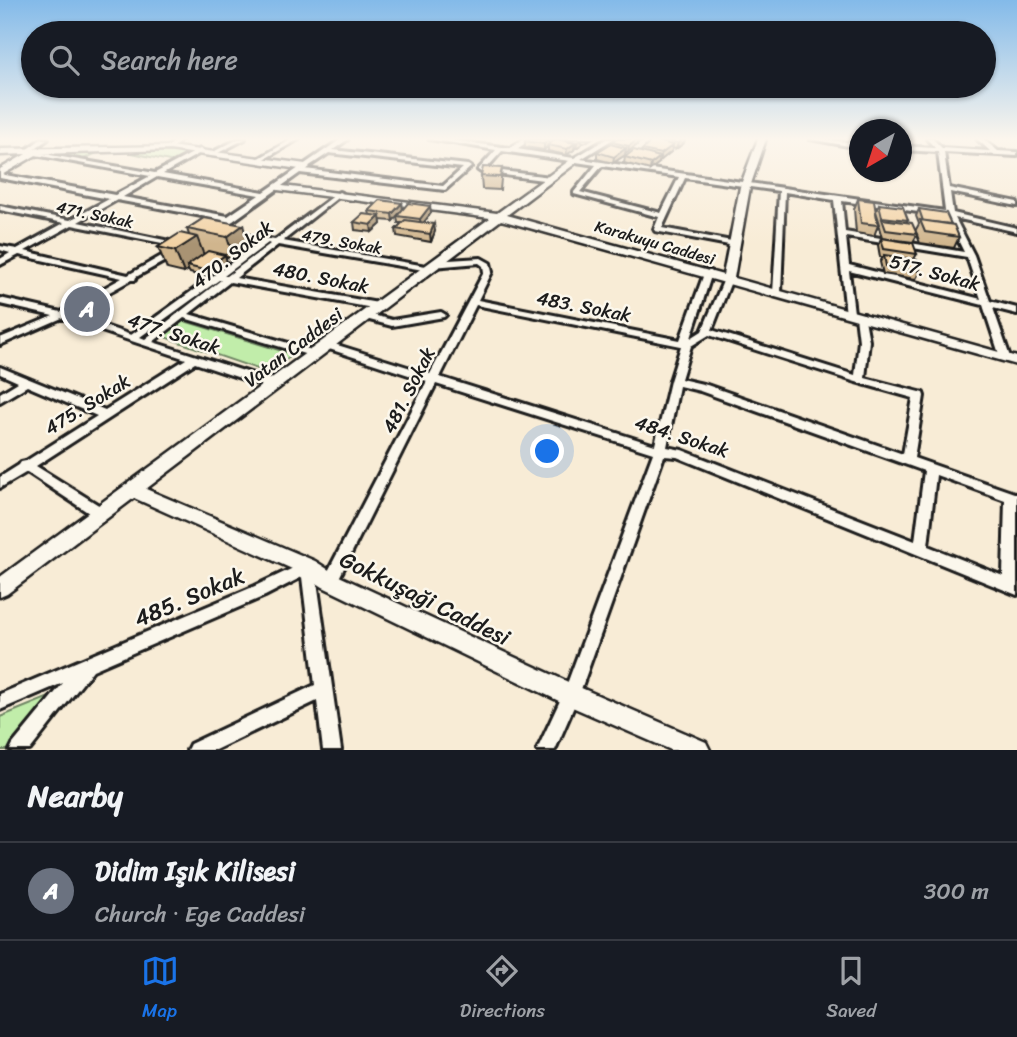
<!DOCTYPE html>
<meta charset="utf-8">
<style>
body{margin:0;font-family:Sriracha,sans-serif;background:#20242c;color:#f1f3f6}
.compass{position:absolute;left:849px;top:119px;width:63px;height:63px;border-radius:50%;background:#171b24;box-shadow:0 2px 5px #0004;rotate:219deg}
.you{position:absolute;left:548px;top:452px;width:24px;height:24px;margin:-18px;border:5px solid #fff;border-radius:50%;background:#1a73e8;box-shadow:0 0 0 10px #1a73e833}
.badge{display:grid;place-items:center;width:46px;height:46px;border-radius:50%;background:#1a73e8;color:#fff;font-size:23px;font-weight:700}
.pin{position:absolute;translate:-50% -50%;border:4px solid #fff;box-shadow:0 2px 7px #0006}
.list{margin:0;padding:0;list-style:none}
h2{display:flex;justify-content:space-between;align-items:center;height:91px;margin:0;padding:0 28px;font-size:30px}
h2 small{font-size:23px;font-weight:400;color:#9ea1a6}
.list li{display:grid;grid-template-columns:46px 1fr auto;gap:21px;align-items:center;box-sizing:border-box;height:98px;padding:0 28px;border-top:2px solid #363941}
.list b{display:block;font-size:26px;white-space:nowrap}
.list p{margin:0;font-size:23px;white-space:nowrap;color:#9ea1a6}
.list em{font-size:23px;font-style:normal;color:#9ea1a6}
.icon{flex:none;width:38px;height:38px;fill:none;stroke:currentColor;stroke-width:2;stroke-linecap:round;stroke-linejoin:round}
.map{position:relative;flex:none;width:1017px;height:750px;overflow:hidden}
.search{position:absolute;background:#171b24;box-shadow:0 2px 5px #0004;left:21px;right:21px;top:21px;height:77px;display:flex;align-items:center;gap:18px;box-sizing:border-box;padding:0 24px;border-radius:38px;color:#9ea1a6;font-size:26px}
.sheet{height:189px;background:#171b24}
nav{display:flex;justify-content:space-around;align-items:center;box-sizing:border-box;height:98px;border-top:2px solid #363941;background:#171b24;font-size:19px;color:#9ea1a6}
nav a{display:grid;justify-items:center;gap:4px}
nav .on{color:#1a73e8}
.map>svg:first-child{display:block}
</style>
<div class="map">
<svg width="1017" height="750" viewBox="0 0 1017 750">
<rect width="100%" height="100%" fill="#f8ecd6"/>
<filter id="ink" filterUnits="userSpaceOnUse"><feTurbulence type="fractalNoise" baseFrequency=".0143" numOctaves="2"/><feDisplacementMap in="SourceGraphic" scale="14" xChannelSelector="R" yChannelSelector="G"/><feConvolveMatrix kernelMatrix="1 2 1 2 8 2 1 2 1" color-interpolation-filters="sRGB"/></filter>
<g filter="url(#ink)">
<g fill="#c1edaa" stroke="#6e8463" stroke-width="2">
<polygon points="171,147 200,151 179,163 108,148 79,161 33,154 37,151"/>
<polygon points="265,242 274,244 178,319 292,354 272,374 144,330"/>
<polygon points="49,697 51,704 11,750 0,750 0,717"/>
</g>
<g fill="none" stroke-linecap="round" stroke-linejoin="round">
<defs>
<g id="street">
<polygon points="41,139 48,139 30,152 26,152 26,150"/>
<polygon points="176,139 182,139 172,149 168,149 168,147"/>
<polygon points="238,139 245,139 216,154 211,153"/>
<polygon points="292,139 299,139 261,161 256,160"/>
<path d="M 341,139 L 348,139 L 333,150 L 468,165 L 471,167 L 445,190 L 300,173 L 233,221 L 213,232 L 210,232 L 210,228 L 223,220 L 117,200 L 78,222 L 179,243 L 182,243 L 182,247 L 72,225 L 25,251 L 128,275 L 172,250 L 178,250 L 178,254 L 136,277 L 135,280 L 131,280 L 70,314 L 131,335 L 260,242 L 232,237 L 232,233 L 275,240 L 339,192 L 343,194 L 341,195 L 283,241 L 426,266 L 429,267 L 429,271 L 278,245 L 236,278 L 378,303 L 383,306 L 378,309 L 230,282 L 189,314 L 319,352 L 320,354 L 319,356 L 311,356 L 184,318 L 153,342 L 278,382 L 279,385 L 278,388 L 270,388 L 195,363 L 36,466 L 105,509 L 107,513 L 105,517 L 100,518 L 95,517 L 27,472 L 0,488 L 0,477 L 19,465 L 21,462 L 26,461 L 97,416 L 27,386 L 0,402 L 0,393 L 18,382 L 0,374 L 0,367 L 105,410 L 186,359 L 62,318 L 0,345 L 0,338 L 53,316 L 0,304 L 0,298 L 61,312 L 122,278 L 19,255 L 0,265 L 0,259 L 10,253 L 0,250 L 0,246 L 17,249 L 64,223 L 0,210 L 0,206 L 70,220 L 109,199 L 0,178 L 0,174 L 115,195 L 150,176 L 30,154 L 33,152 L 155,173 L 200,149 L 202,150 L 202,152 L 163,174 L 264,192 ZM 329,153 L 463,168 L 443,186 L 305,169 ZM 157,177 L 259,195 L 228,216 L 123,197 ZM 268,243 L 270,244 L 227,276 L 224,276 ZM 219,280 L 221,280 L 145,339 L 140,337 Z"/>
<path d="M 429,139 L 443,139 L 510,148 L 524,139 L 531,139 L 517,149 L 574,158 L 606,139 L 613,139 L 581,159 L 945,211 L 938,152 L 902,150 L 902,146 L 935,148 L 927,139 L 933,139 L 942,148 L 990,151 L 977,139 L 983,139 L 998,151 L 1017,152 L 1017,156 L 944,152 L 949,188 L 1017,202 L 1017,206 L 950,192 L 953,213 L 1017,228 L 1017,232 L 955,218 L 974,255 L 990,301 L 1017,308 L 1017,314 L 993,308 L 1010,357 L 1005,360 L 1000,357 L 983,305 L 849,271 L 854,313 L 852,315 L 846,315 L 834,200 L 785,192 L 781,293 L 777,296 L 773,293 L 779,191 L 685,178 L 662,228 L 737,242 L 737,246 L 734,246 L 655,231 L 654,229 L 659,217 L 574,194 L 574,192 L 596,165 L 576,162 L 573,163 L 570,161 L 502,151 L 486,169 L 551,177 L 554,179 L 551,181 L 481,172 L 478,170 L 496,150 ZM 602,166 L 679,177 L 661,213 L 580,192 ZM 842,201 L 946,216 L 964,252 L 845,232 ZM 846,237 L 967,257 L 981,299 L 849,265 Z"/>
<polygon points="810,139 823,139 860,144 860,148"/>
<path d="M 481,258 L 490,263 L 492,272 L 478,300 L 680,340 L 705,271 L 711,271 L 712,273 L 691,338 L 702,331 L 724,279 L 728,276 L 731,277 L 732,279 L 712,330 L 855,375 L 859,341 L 856,316 L 858,314 L 864,314 L 869,341 L 865,378 L 923,393 L 924,396 L 914,458 L 1017,494 L 1017,595 L 677,457 L 664,456 L 579,695 L 555,750 L 537,750 L 564,692 L 653,453 L 436,384 L 335,586 L 330,587 L 325,586 L 323,581 L 427,381 L 323,347 L 322,345 L 327,342 L 331,343 L 430,374 L 484,272 L 483,266 L 479,263 L 433,267 L 429,264 L 433,261 ZM 476,305 L 681,346 L 670,381 L 655,445 L 440,377 ZM 709,335 L 856,382 L 913,398 L 903,454 L 707,385 L 681,379 L 691,346 ZM 679,386 L 700,391 L 924,471 L 915,541 L 682,450 L 667,447 ZM 936,475 L 1005,500 L 1003,576 L 928,546 Z"/>
<polygon points="441,312 446,315 444,317 392,326 362,318 360,316 365,313 392,320"/>
<polygon points="308,561 313,563 315,567 341,750 323,750 317,701 215,750 187,750 190,744 315,685 302,577 265,596 93,670 30,750 10,750 13,744 63,683 0,710 0,694 255,586"/>
</g>
<g id="secondary">
<polygon points="758,139 766,139 750,187 734,278 1017,357 1017,365 501,220 146,489 315,561 337,575 579,687 706,742 710,750 671,750 563,703 323,587 301,573 134,498 7,594 0,597 0,577 490,218 278,190 275,189 275,185 497,213 573,158 576,159 576,163 507,215 723,275 740,187"/>
<polygon points="170,146 306,164 310,167 306,170 170,150 38,154 0,176 0,169 26,154 0,155 0,149"/>
</g>
</defs>
<use href="#street" stroke="#1c1c1c" stroke-width="6"/>
<use href="#secondary" stroke="#1c1c1c" stroke-width="5"/>
<use href="#street" fill="#fbf7ec" fill-rule="evenodd"/>
<use href="#secondary" fill="#fbf7ec" fill-rule="evenodd"/>
</g>
<g fill="#d0b58d" stroke="#1c1c1c" stroke-width="2">
<polygon points="527,139 559,139 558,140 559,140 559,139 591,139 584,143 582,143 582,144 576,148 574,148 574,150 566,155 548,151 548,146 544,150 525,147 525,141"/>
<polygon points="617,139 647,139 642,142 639,142 638,144 628,152 626,152 625,155 613,163 597,159 597,152 612,145 612,142"/>
<polygon points="650,139 685,139 684,143 676,149 672,148 672,151 660,160 659,163 650,170 624,163 625,157 641,152 642,150 649,143"/>
<polygon points="502,168 500,190 482,189 481,176"/>
<polygon points="858,199 876,211 879,204 908,220 907,222 915,231 919,224 916,216 919,209 951,224 959,237 954,248 920,243 917,235 913,242 882,238 879,227 880,224 876,211 878,225 874,236 856,233 854,209"/>
<polygon points="402,203 403,209 431,213 423,223 435,231 431,242 397,236 396,229 402,223 398,223 397,216 393,221 380,220 381,224 372,232 355,230 354,222 370,215 369,211"/>
<polygon points="204,218 249,246 234,258 225,257 227,262 207,277 190,273 188,270 184,273 167,269 158,247 189,235 187,229"/>
<polygon points="881,238 917,254 914,259 920,271 916,279 883,274 880,262 883,257 880,257 878,245"/>
</g>
<g fill="#a99373" stroke="#1c1c1c" stroke-width="2">
<polygon points="549,139 549,145 544,150 544,144"/>
<polygon points="582,139 582,144 576,148 577,142"/>
<polygon points="638,139 639,139 638,144 628,152 629,146"/>
<polygon points="683,139 685,139 684,143 676,149 678,143"/>
<polygon points="575,143 574,150 566,155 567,149"/>
<polygon points="673,145 672,151 660,161 661,154"/>
<polygon points="626,148 625,155 613,163 614,157"/>
<polygon points="660,157 659,163 650,170 651,164"/>
<polygon points="402,203 403,210 393,221 392,214"/>
<polygon points="430,206 431,213 421,226 420,219"/>
<polygon points="380,216 381,224 372,232 371,225"/>
<polygon points="434,224 435,231 431,242 430,234"/>
<polygon points="243,225 249,246 234,258 227,237"/>
<polygon points="197,237 205,258 187,266 188,270 184,273 175,251"/>
<polygon points="225,255 227,262 207,277 204,270"/>
</g>
<g fill="#f2d2a4" stroke="#1c1c1c" stroke-width="2">
<polygon points="527,139 549,139 544,144 525,141"/>
<polygon points="556,139 575,143 567,149 548,145"/>
<polygon points="562,139 582,139 577,142"/>
<polygon points="617,139 638,139 629,146 612,142"/>
<polygon points="658,139 683,139 678,143"/>
<polygon points="653,140 673,145 661,154 642,150"/>
<polygon points="610,144 626,148 614,157 597,152"/>
<polygon points="634,150 660,157 651,164 625,157"/>
<polygon points="483,167 502,168 500,177 481,176"/>
<polygon points="858,199 874,201 878,225 861,223"/>
<polygon points="380,200 402,203 392,214 369,211"/>
<polygon points="408,203 430,206 420,219 397,216"/>
<polygon points="879,204 903,207 908,220 882,217"/>
<polygon points="919,209 946,213 951,224 923,221"/>
<polygon points="363,214 380,216 371,225 354,222"/>
<polygon points="204,218 243,225 227,237 187,229"/>
<polygon points="882,219 912,223 917,234 886,230"/>
<polygon points="405,220 434,224 430,234 396,229"/>
<polygon points="920,220 954,225 959,237 925,232"/>
<polygon points="180,233 197,237 175,251 158,247"/>
<polygon points="881,238 913,243 917,254 884,249"/>
<polygon points="208,251 225,255 204,270 187,266"/>
<polygon points="884,255 917,260 920,271 886,266"/>
</g>
</g>
<linearGradient id="sky" x2="0" y2="1"><stop stop-color="#83bae9"/><stop offset="0.57" stop-color="#fcf6ed"/><stop offset="1" stop-color="#fcf6ed" stop-opacity="0"/></linearGradient>
<rect width="1017" height="244" fill="url(#sky)"/>
<g text-anchor="middle" stroke-width="5" stroke-linejoin="round" paint-order="stroke">
<g font-size="16" fill="#1c1c1c" stroke="#fbf7ec">
<text transform="translate(95 214) rotate(12)" y="6">471. Sokak</text>
<text transform="translate(342 241) rotate(10)" y="6">479. Sokak</text>
<text transform="translate(655 242) rotate(16)" y="6">Karakuyu Caddesi</text>
</g>
<g font-size="19" fill="#1c1c1c" stroke="#fbf7ec">
<text transform="translate(232 254) rotate(-38)" y="7">470. Sokak</text>
<text transform="translate(935 272) rotate(15)" y="7">517. Sokak</text>
<text transform="translate(321 277) rotate(11)" y="7">480. Sokak</text>
<text transform="translate(584 306) rotate(11)" y="7">483. Sokak</text>
<text transform="translate(174 333) rotate(18)" y="7">477. Sokak</text>
<text transform="translate(293 347) rotate(-37)" y="7">Vatan Caddesi</text>
<text transform="translate(408 390) rotate(-63)" y="7">481. Sokak</text>
<text transform="translate(87 404) rotate(-32)" y="7">475. Sokak</text>
<text transform="translate(682 436) rotate(18)" y="7">484. Sokak</text>
</g>
<g font-size="23" fill="#1c1c1c" stroke="#fbf7ec">
<text transform="translate(189 597) rotate(-23)" y="8">485. Sokak</text>
<text transform="translate(425 598) rotate(26)" y="8">Gokkuşaği Caddesi</text>
</g>
</g>
</svg>
<svg class="compass" viewBox="-18 -18 36 36"><path d="M0-13l5 13h-10z" fill="#e53935"/><path d="M0 13l5-13h-10z" fill="#9ea1a6"/></svg>
<div class="you"></div>
<div class="pin badge" style="left:87px;top:309px;background:#6b7280">A</div>
<div class="search"><svg class="icon" aria-label="search" viewBox="0 0 24 24"><circle cx="10" cy="10" r="6"/><path d="M15 15l6 6"/></svg>Search here</div>
</div>
<section class="sheet">
<h2>Nearby<small></small></h2>
<ul class="list">
<li><span class="badge" style="background:#6b7280">A</span><div><b>Didim Işık Kilisesi</b><p>Church · Ege Caddesi</p></div><em>300 m</em></li>
</ul>
</section>
<nav>
<a class="on"><svg class="icon" aria-label="map" viewBox="0 0 24 24"><path d="M3 6l6-2 6 2 6-2v14l-6 2-6-2-6 2zM9 4v14M15 6v14"/></svg>Map</a>
<a><svg class="icon" aria-label="directions" viewBox="0 0 24 24"><path d="M12 3l9 9-9 9-9-9zM9 14v-3h6M13 9l2 2-2 2"/></svg>Directions</a>
<a><svg class="icon" aria-label="saved" viewBox="0 0 24 24"><path d="M7 4h10v16l-5-4-5 4z"/></svg>Saved</a>
</nav>
